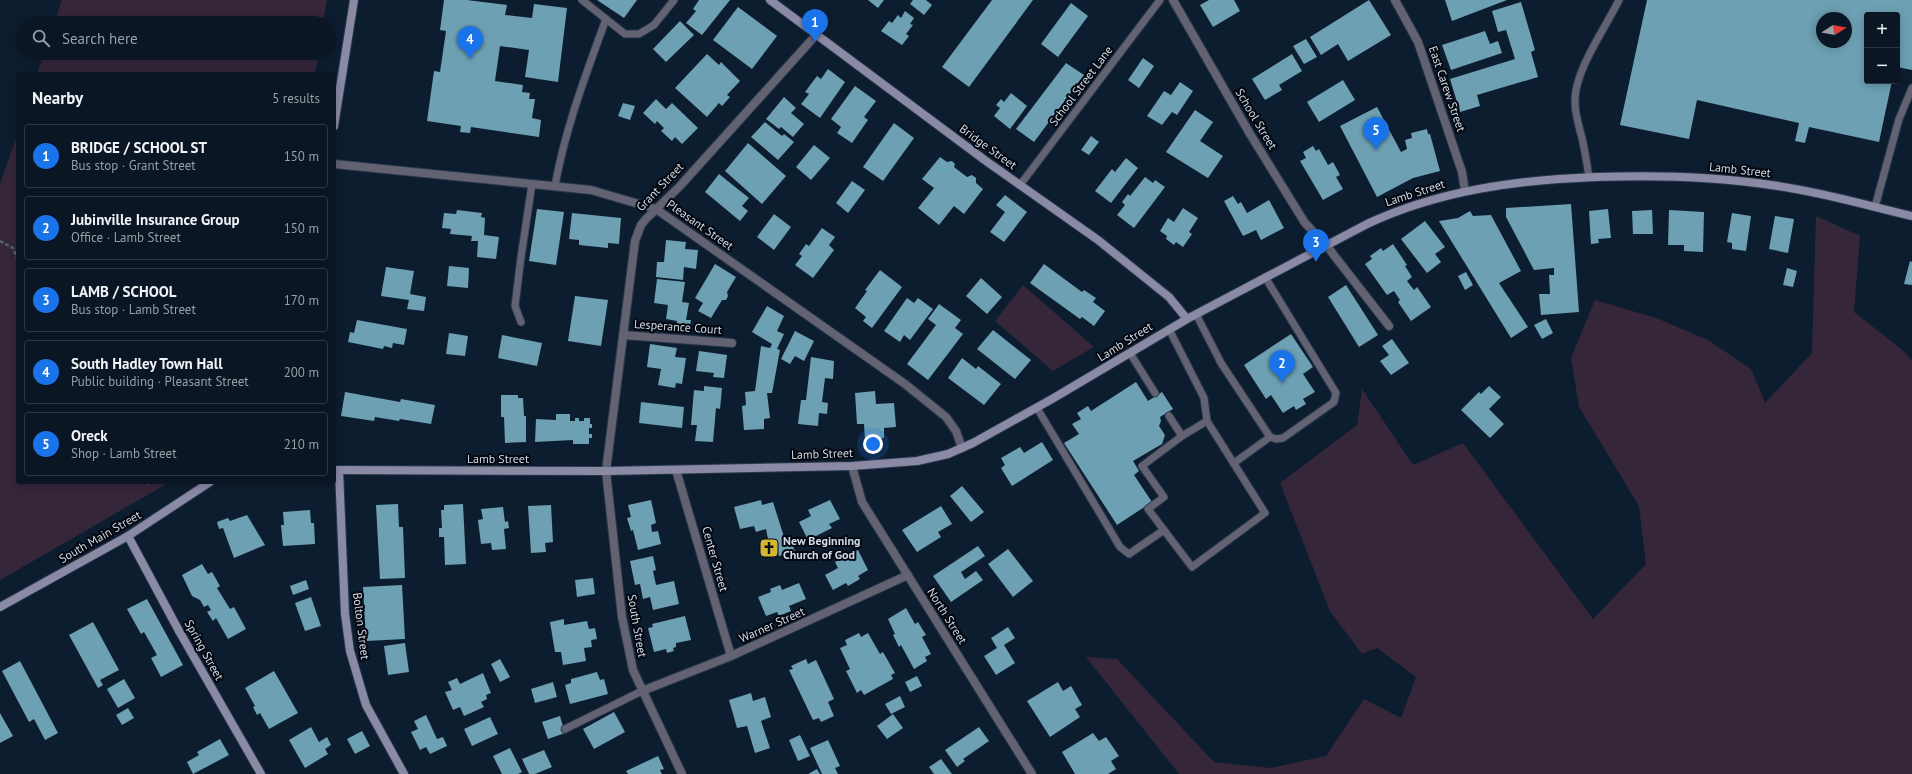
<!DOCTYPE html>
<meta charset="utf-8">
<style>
body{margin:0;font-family:"PT Sans",sans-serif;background:#182331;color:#f1f3f6}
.controls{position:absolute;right:12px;top:12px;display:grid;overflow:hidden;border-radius:4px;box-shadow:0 2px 10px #0003}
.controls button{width:36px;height:36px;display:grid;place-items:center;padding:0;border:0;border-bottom:1px solid #2a3541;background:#0a1624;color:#f1f3f6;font:20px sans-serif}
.compass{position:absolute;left:1816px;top:12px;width:36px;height:36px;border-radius:50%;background:#0a1624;box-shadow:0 2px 10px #0003;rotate:79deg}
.you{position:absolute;left:873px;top:444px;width:14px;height:14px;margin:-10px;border:3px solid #fff;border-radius:50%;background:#1a73e8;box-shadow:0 0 0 6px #1a73e833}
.badge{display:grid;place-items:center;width:26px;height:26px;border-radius:50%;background:#1a73e8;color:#fff;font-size:13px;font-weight:700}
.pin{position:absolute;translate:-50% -33px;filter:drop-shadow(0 1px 2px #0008)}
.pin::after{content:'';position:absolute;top:21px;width:14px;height:12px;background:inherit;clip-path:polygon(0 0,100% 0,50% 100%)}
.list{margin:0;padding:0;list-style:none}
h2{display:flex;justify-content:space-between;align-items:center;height:52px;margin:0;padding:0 16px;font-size:17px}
h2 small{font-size:13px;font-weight:400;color:#999fa6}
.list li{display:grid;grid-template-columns:26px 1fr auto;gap:12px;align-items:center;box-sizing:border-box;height:64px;margin:0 8px 8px;padding:0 8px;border:1px solid #2a3541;border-radius:4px}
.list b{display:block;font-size:15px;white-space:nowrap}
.list p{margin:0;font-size:13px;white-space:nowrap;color:#999fa6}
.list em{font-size:13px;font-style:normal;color:#999fa6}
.icon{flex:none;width:22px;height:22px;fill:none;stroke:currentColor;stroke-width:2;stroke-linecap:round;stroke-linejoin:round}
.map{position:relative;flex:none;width:1912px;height:774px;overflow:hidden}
.search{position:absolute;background:#0a1624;box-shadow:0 2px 10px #0003;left:16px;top:16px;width:320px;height:44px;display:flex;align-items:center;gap:10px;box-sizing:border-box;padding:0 14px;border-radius:22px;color:#999fa6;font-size:15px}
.panel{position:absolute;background:#0a1624;box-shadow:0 2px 10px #0003;left:16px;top:72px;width:320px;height:412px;border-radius:4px}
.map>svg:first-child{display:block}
</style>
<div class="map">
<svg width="1912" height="774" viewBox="0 0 1912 774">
<rect width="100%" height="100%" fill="#0d1d30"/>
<g fill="#35263a">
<polygon points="62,0 327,0 323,23 54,23"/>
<polygon points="44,53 319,53 315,74 37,74"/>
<polygon points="18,133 18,482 170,482 0,580 0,184"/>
<polygon points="1816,216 1860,236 1854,312 1900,348 1912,360 1912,774 1179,774 1086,657 1117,659 1214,762 1270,768 1326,756 1364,699 1401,718 1416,677 1377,648 1362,654 1330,611 1280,483 1357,425 1362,389 1413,465 1463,443 1593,619 1646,564 1639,506 1579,407 1571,358 1595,300 1656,318 1708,340 1751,369 1765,403 1812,353"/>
<polygon points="1023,285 1094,347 1053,371 995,321"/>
</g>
<g fill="#6ca0b2" fill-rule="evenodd">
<polygon points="444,0 467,0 507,5 505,15 532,18 534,4 567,8 558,82 525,77 529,50 500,46 495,81 523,85 522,92 530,93 529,99 535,99 532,118 541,120 539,137 471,127 470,133 460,132 461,126 427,121 434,71 440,72 446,31 440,30"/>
<polygon points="597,0 637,0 624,18"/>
<polygon points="699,0 730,0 702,35 686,23 696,11 693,9"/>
<polygon points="868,0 884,0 878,8"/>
<polygon points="913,0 926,0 932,5 924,15 910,4"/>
<polygon points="992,0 1033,0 969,87 942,67"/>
<polygon points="1209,0 1234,0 1240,11 1213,27 1200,5"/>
<polygon points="1369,0 1391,35 1348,61 1338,44 1321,55 1310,37"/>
<polygon points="1445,0 1507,0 1452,21"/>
<path d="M 1647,0 L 1912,0 L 1912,70 L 1897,67 L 1897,15 L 1867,15 L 1867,81 L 1892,81 L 1879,142 L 1809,127 L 1805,143 L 1795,141 L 1799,123 L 1697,100 L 1689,139 L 1620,125 ZM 1822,18 L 1846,18 L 1846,42 L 1822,42 Z"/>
<polygon points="1521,2 1535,50 1531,52 1538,77 1477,95 1480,106 1460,112 1450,79 1515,59 1506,30 1498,32 1492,11"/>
<polygon points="1071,3 1088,16 1058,57 1041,44"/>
<polygon points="738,7 777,36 752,69 713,40"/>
<polygon points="905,11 914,18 910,24 913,25 906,34 909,36 902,45 881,31 889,21 892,23 898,15 901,18"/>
<polygon points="680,21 694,35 666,62 653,49"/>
<polygon points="1485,31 1490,44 1498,41 1502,53 1451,70 1442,45"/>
<polygon points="1306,39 1317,57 1304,64 1293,46"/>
<polygon points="707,54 719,65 721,62 740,81 727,95 730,97 722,106 719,103 707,117 675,88"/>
<polygon points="1292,54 1302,71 1279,85 1282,90 1265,100 1252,79"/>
<polygon points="1143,58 1154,66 1139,88 1128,80"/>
<polygon points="1066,63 1084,75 1034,142 1016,129"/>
<polygon points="828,69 845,82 820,118 801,104 809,94 805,92 817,76 821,79"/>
<polygon points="1343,80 1355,100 1319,122 1307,102"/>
<polygon points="1180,82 1193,91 1177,115 1172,112 1162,125 1147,116 1164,91 1171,95"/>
<polygon points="855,86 876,101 864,117 868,120 852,143 837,133 841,127 831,119"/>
<polygon points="1011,93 1027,106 1010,129 994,116 1000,108 996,105 1001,99 1004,102"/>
<polygon points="784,97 796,108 791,113 804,124 793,137 781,127 779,129 766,119"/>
<polygon points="656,99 666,109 672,103 698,128 682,144 675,137 672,141 661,131 664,128 657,121 655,124 643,113"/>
<polygon points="623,103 635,106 630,120 618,116"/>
<polygon points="1377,107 1401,152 1407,149 1405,140 1412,138 1411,133 1427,129 1428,134 1430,134 1440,171 1413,178 1377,197 1340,126"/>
<polygon points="1195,110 1213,122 1200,141 1223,156 1208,178 1166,152"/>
<polygon points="765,122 782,136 784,134 794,142 778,160 751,137"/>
<polygon points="894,123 914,138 883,181 863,167"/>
<polygon points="1091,136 1099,142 1089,155 1081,150"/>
<polygon points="748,143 786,176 762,204 725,171"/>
<polygon points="814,145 830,158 811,180 796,167"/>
<polygon points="1313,146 1316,151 1319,149 1328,165 1333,162 1340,175 1336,177 1343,189 1323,200 1300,161 1306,158 1303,152"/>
<polygon points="940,157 947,162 952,161 955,164 954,167 967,177 972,175 976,178 976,183 983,189 964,214 954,206 939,225 918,208 934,188 922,179"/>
<polygon points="1126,158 1138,168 1111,203 1095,191 1112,169 1115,172"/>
<polygon points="719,174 749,198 742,206 748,211 740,221 705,192"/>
<polygon points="1145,177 1153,183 1155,180 1165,187 1134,228 1117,215 1125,205 1122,202 1128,194 1130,196"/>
<polygon points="852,181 865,190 848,213 836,203"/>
<polygon points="1005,195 1027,212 1004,242 990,232 1005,212 996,205"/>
<polygon points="1233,196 1238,204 1241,202 1247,213 1269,200 1284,228 1261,240 1256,230 1243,236 1224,201"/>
<polygon points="1571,204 1579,312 1541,315 1539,294 1550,294 1549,275 1554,275 1554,268 1534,270 1506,217 1506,208"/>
<polygon points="1183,208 1198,218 1189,232 1192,234 1183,247 1176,242 1174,245 1166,239 1167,236 1160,231 1168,218 1174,222"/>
<polygon points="537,209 564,212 556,265 529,261"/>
<polygon points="1608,209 1611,238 1598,239 1599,243 1591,244 1589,211"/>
<polygon points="457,210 482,213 481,217 485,218 484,235 499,237 496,259 477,257 478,241 471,241 472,236 450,234 451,229 442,228 444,213 456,214"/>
<polygon points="1652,210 1653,234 1633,234 1632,211"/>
<polygon points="1669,210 1704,212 1703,252 1684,251 1684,245 1668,245"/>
<polygon points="1470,211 1473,216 1491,215 1521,271 1499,283 1528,327 1511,338 1439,221 1458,218"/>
<polygon points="572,213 621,218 619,244 608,243 608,248 579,245 579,240 569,239"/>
<polygon points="1732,213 1751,216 1746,251 1732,249 1732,243 1727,242"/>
<polygon points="774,214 791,227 774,250 757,237"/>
<polygon points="1775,216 1794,219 1788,253 1769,249"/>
<polygon points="1425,221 1445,247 1435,254 1441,262 1427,273 1401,239"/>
<polygon points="822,228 835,237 829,245 834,250 813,278 795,265 802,256 799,254 806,244 809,246"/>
<polygon points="666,240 686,242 685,249 698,250 696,269 684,267 683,280 656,277 657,262 664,262"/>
<polygon points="1393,244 1407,265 1405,266 1412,277 1407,281 1414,290 1417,287 1431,307 1411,321 1398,302 1400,300 1394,291 1387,295 1365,264 1372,259 1370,256 1381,248 1383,251"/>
<polygon points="1910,261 1912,262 1912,285 1904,284"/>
<polygon points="715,264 736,277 727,292 728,296 726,300 722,300 711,318 698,311 703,303 695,298"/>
<polygon points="1044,264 1082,292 1084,290 1096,298 1093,302 1105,311 1094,326 1082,317 1080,319 1030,283"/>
<polygon points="449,266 469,268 468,288 447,286"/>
<polygon points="386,267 414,271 410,294 426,297 424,311 407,309 409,300 381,296"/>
<polygon points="1787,268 1797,271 1793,287 1783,285"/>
<polygon points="880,270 902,287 872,328 863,321 866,317 855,308 867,291 865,290"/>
<polygon points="1466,272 1473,285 1465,290 1458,276"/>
<polygon points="981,278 1002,297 987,314 966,296"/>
<polygon points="657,279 685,282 682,302 689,303 686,320 691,320 689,333 675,332 677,321 666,319 668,305 654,303"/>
<polygon points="1346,285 1378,335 1359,347 1328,297"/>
<polygon points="575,296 608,300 601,346 568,341"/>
<polygon points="907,298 914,303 918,298 933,309 910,340 904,335 900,342 884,331"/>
<polygon points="939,304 961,320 955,328 963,334 928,380 907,364 936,325 928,319"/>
<polygon points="767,306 784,316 777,331 784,334 777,349 780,350 772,393 767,393 770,418 764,419 764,429 744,430 742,406 746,405 745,392 755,391 761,346 770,348 772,344 752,332"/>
<polygon points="1546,319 1553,333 1542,339 1534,325"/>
<polygon points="357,320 407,329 404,345 393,343 392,348 384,346 383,349 348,342 350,332 354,333"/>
<polygon points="993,330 1031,360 1015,379 977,349"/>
<polygon points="795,331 814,341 804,361 795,356 790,364 781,359"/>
<polygon points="449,333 468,336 465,356 446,354"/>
<polygon points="1291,334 1313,367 1303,374 1315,392 1303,399 1306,404 1296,410 1294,406 1283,413 1271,395 1266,399 1244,365"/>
<polygon points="502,335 542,343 537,366 498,358"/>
<polygon points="1392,339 1409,363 1391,375 1380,361 1389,355 1382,346"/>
<polygon points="650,344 677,348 675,357 686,358 682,384 676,383 675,388 658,385 661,369 647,367"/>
<polygon points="699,351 727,355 724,378 713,377 714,373 696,371"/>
<polygon points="811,357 834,361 833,379 825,378 822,402 828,403 827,414 819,413 818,426 798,424 801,400 806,400"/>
<polygon points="962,358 976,369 978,366 1001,384 984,405 948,378"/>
<polygon points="1136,382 1148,401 1162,392 1173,409 1160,417 1161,421 1159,426 1165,435 1162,444 1133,461 1139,471 1134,475 1152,502 1117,525 1064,443 1079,434 1072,424 1081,419 1077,413 1088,406 1091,411"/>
<polygon points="704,386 722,388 720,409 716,408 713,442 695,441 697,425 691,425 694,390 704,391"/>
<polygon points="1489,386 1501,397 1489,409 1504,424 1490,438 1461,410 1479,392 1481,394"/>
<polygon points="875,391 876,404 894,403 896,427 884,428 884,438 865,440 864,424 857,424 855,393"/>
<polygon points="345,392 400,402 401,399 435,405 431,424 400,419 399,421 375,417 374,421 341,416"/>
<polygon points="501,395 518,395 518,398 523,398 524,416 526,416 526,442 505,443 504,417 501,417"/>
<polygon points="641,402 684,407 682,428 639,423"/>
<polygon points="556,414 570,414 570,421 575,421 575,418 579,418 579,421 584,421 584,418 590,418 590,424 592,424 592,428 589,428 589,434 592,434 592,438 589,438 589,444 573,444 573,440 535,442 536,419 556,420"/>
<polygon points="1042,442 1053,460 1012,486 1001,468 1005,465 1001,458 1020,447 1024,453"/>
<polygon points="962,486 984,512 971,522 950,496"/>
<polygon points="651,500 656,523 651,525 652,532 658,531 661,544 638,550 633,530 631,531 627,518 631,517 628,505"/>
<polygon points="761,500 762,505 773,502 784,537 790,536 795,552 779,556 775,542 769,544 766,529 756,532 754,526 740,529 734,507"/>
<polygon points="830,500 840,519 829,524 832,528 808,540 799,522 811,516 808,510"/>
<polygon points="398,504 399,527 403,527 405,578 380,579 376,505"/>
<polygon points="463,504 466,564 445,565 444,537 439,537 439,528 442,528 441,510 444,510 444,505"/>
<polygon points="551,505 553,542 545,543 546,552 531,553 528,506"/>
<polygon points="941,506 952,524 938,532 941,537 917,552 902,530"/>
<polygon points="503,507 505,522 508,521 509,528 504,529 506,549 492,550 491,543 481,544 478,520 483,519 481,509"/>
<polygon points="310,510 311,523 314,523 315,544 283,546 281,525 284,525 283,512"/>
<polygon points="247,515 265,545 234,558 223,528 219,529 217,522 228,518 230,521"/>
<polygon points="978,546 985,556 961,572 965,579 976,571 983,580 951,602 933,576"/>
<polygon points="1008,549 1033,581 1013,597 988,564"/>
<polygon points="858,550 868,570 858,576 860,579 848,586 846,583 833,590 825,575 838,568 835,562"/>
<polygon points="653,556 656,570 653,571 656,585 674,581 679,604 653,610 650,597 643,599 640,584 635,585 630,561"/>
<polygon points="202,564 208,574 212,572 220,586 217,588 230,609 234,607 246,629 228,639 216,618 213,621 207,612 211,610 208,605 204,607 200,600 192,596 182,575"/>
<polygon points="593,578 595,594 577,597 575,580"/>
<polygon points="306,580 309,589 293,595 290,586"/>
<polygon points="799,583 806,599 789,606 791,611 779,616 777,612 766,616 758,597 771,592 770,589 780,585 782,590"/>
<polygon points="402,585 405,639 366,641 363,587"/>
<polygon points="311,597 321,626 305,631 295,603"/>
<polygon points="147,599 183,665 161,677 151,658 157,655 144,632 141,634 127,609"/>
<polygon points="906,608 915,624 918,622 926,635 922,637 931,654 925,657 927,661 914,669 901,645 899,647 893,635 895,634 888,619"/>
<polygon points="685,616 691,640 676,643 676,647 673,648 674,651 667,653 666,649 654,652 648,628 653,627 652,624"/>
<polygon points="564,619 564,625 587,621 589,629 595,628 597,639 591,640 592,647 584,648 586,661 563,665 561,652 555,652 550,622"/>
<polygon points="93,622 119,670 100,680 103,685 98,688 69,635"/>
<polygon points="1008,627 1015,638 1004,645 1015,663 996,675 984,656 997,648 991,638"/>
<polygon points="859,633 861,637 868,633 880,654 883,652 895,673 891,675 893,679 864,695 861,690 857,693 846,671 850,669 840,648 847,645 845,640"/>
<polygon points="405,643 409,672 388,675 384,646"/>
<polygon points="500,659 510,677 500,682 491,664"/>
<polygon points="806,659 808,664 816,660 834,699 828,702 834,716 821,722 819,718 813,720 789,670 793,669 791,666"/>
<polygon points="20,661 58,733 45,740 34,719 29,722 2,671"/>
<polygon points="274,671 298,713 269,729 260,713 257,715 253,707 255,706 245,688"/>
<polygon points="597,672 600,680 604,679 608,694 570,704 565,685 571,683 571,679"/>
<polygon points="483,673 491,693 486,695 487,699 481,702 484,707 464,716 460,707 453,710 445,692 452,690 448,682 457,678 460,684"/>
<polygon points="917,676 922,686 910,692 905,682"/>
<polygon points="124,679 135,698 118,708 107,689"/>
<polygon points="553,682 557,697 535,703 531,689"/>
<polygon points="1058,682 1063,691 1071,686 1082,705 1075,709 1080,717 1050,737 1027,701"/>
<polygon points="751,693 753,701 765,697 771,717 761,721 770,748 755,753 747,726 737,728 729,700"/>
<polygon points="900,696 905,707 891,714 885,704"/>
<polygon points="128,708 134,718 122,725 116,715"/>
<polygon points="614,712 625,732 594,749 583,729"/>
<polygon points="0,713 13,736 0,743"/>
<polygon points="893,714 903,728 887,739 877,726"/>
<polygon points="426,715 437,739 443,737 447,746 430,754 426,747 420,750 411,732 418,729 414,721"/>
<polygon points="560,716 565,733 548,739 542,722"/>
<polygon points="490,717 498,734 472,746 464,729"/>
<polygon points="311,727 319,742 327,737 331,745 325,749 328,754 305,768 289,740"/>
<polygon points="979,727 989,741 963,759 965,761 957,767 945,750"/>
<polygon points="362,731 370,746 355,754 347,739"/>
<polygon points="1093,733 1099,741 1106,737 1119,756 1111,761 1116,769 1108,774 1075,774 1062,752"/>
<polygon points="800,735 810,756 798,761 789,740"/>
<polygon points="220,739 229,755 193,774 187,762 199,755 197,752"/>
<polygon points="828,740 840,766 835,768 838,774 822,774 810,748"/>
<polygon points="510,748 522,772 518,774 502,774 493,756"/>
<polygon points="544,750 552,767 535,774 529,774 522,759"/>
<polygon points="658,756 664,769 660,770 662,774 628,774 626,771"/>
<polygon points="941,759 952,774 934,774 929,767"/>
<polygon points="817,769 820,774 808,774"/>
</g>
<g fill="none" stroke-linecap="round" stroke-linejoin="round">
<defs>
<g id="lane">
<polyline points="582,0 625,34 639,34 654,25 674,0"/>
<path d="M 1589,177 C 1587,164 1585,151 1582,138 C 1579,126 1575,115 1575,102 C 1574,71 1605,29 1619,0"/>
<polyline points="1020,185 1160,0"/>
<path d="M 555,186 C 565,129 586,74 606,19"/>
<polyline points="1875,207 1899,119 1912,88"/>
<polyline points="1196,314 1221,363 1270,437 1276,439 1283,438 1334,402 1336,393 1265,277"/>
<polyline points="521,322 515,306 521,257 532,184"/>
<polyline points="1169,329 1204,398 1207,421 1265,513 1192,567 1148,509 1164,497 1142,466 1182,436 1169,416"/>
<polyline points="1130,353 1155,393"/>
<polyline points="1037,408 1120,547 1129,554 1164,530"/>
<polyline points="1182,436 1207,421"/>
<polyline points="1234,463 1270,437"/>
<polyline points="565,729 642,691"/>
</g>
<g id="street">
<polyline points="1173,0 1250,134 1305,223 1326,245 1389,326"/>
<polyline points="1395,0 1418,42 1462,172 1465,191"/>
<polyline points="334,164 591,190 656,209 905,384 946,417 956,431 962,448"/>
<polyline points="623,335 732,343"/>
<polyline points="852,466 862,502 1032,774"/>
<polyline points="676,470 731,656"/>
<polyline points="642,691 731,656 908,575"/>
<polyline points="682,774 633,670 622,617 606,471 635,241 641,225 645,220 680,186 816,35"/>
</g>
<g id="secondary">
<polyline points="770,0 986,161 1098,240 1169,297 1187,319"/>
<polyline points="334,126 354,0"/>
<path d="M 334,470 L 606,471 L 852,466 L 917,461 L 948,454 L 973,443 L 1052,399 L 1187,319 L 1367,224 C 1440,190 1517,180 1596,177 C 1654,175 1713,176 1771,185 C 1818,191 1865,205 1912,216"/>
<polyline points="339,470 345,614 350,651 366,705 404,774"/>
<polyline points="128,536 179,631 261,774"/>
<polyline points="0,607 128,536 210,482"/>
</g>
</defs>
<use href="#lane" stroke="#28374a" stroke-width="9"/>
<use href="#street" stroke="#28374a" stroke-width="10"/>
<use href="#secondary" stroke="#28374a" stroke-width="10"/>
<g stroke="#536171" stroke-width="2.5" stroke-dasharray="4 2" stroke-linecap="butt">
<polyline points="0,241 13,248 18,261"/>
<polyline points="147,484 149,482"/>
</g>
<use href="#lane" stroke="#626273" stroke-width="7"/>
<use href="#street" stroke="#626273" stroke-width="8"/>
<use href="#secondary" stroke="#8a8aa5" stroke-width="8"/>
</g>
<defs>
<symbol id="church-square" viewBox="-11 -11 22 22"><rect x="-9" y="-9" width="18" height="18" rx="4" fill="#d3b635" stroke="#03070f"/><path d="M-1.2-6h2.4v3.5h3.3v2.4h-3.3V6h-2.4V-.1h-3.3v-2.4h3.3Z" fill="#111"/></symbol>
</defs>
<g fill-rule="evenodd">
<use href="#church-square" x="758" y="537" width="22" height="22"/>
</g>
<g text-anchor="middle" stroke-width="4" stroke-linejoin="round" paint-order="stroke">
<g font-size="12" fill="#d0dae7" stroke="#03070f">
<text transform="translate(1081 86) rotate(-53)" y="4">School Street Lane</text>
<text transform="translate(1447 89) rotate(71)" y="4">East Carew Street</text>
<text transform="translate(1256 119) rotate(59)" y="4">School Street</text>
<text transform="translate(988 147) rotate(36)" y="4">Bridge Street</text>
<text transform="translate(1740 170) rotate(6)" y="4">Lamb Street</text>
<text transform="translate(660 187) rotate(-46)" y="4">Grant Street</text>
<text transform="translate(1415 193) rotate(-18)" y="4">Lamb Street</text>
<text transform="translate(700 225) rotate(35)" y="4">Pleasant Street</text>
<text transform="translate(678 327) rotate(4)" y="4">Lesperance Court</text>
<text transform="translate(1125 342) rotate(-32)" y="4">Lamb Street</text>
<text transform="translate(822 454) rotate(-2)" y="4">Lamb Street</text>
<text x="498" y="463">Lamb Street</text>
<text transform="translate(100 537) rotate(-30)" y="4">South Main Street</text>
<text transform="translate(715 559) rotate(74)" y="4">Center Street</text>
<text transform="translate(947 616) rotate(58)" y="4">North Street</text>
<text transform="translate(772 625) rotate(-24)" y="4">Warner Street</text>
<text transform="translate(361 626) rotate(83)" y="4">Bolton Street</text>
<text transform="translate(637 626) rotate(80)" y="4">South Street</text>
<text transform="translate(204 650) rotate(61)" y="4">Spring Street</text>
</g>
<g font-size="12" font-weight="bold" fill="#d0dae7" stroke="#03070f" text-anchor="start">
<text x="783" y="545">New Beginning<tspan x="783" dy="14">Church of God</tspan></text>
</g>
</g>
</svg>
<div class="controls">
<button>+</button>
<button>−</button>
</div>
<svg class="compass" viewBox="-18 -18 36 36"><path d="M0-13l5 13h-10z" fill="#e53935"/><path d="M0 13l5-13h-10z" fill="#999fa6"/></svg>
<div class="you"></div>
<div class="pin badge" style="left:815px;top:42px">1</div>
<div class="pin badge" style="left:1282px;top:383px">2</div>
<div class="pin badge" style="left:1316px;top:262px">3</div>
<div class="pin badge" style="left:470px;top:59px">4</div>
<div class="pin badge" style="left:1376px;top:150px">5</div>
<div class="search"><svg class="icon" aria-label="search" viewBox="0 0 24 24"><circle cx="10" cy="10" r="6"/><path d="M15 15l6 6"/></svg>Search here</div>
<section class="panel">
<h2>Nearby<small>5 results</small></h2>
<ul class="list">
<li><span class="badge">1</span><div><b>BRIDGE / SCHOOL ST</b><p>Bus stop · Grant Street</p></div><em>150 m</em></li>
<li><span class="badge">2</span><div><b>Jubinville Insurance Group</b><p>Office · Lamb Street</p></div><em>150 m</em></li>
<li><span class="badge">3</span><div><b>LAMB / SCHOOL</b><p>Bus stop · Lamb Street</p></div><em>170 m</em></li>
<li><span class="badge">4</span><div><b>South Hadley Town Hall</b><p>Public building · Pleasant Street</p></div><em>200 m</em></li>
<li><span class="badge">5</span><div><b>Oreck</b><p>Shop · Lamb Street</p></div><em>210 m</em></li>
</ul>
</section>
</div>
